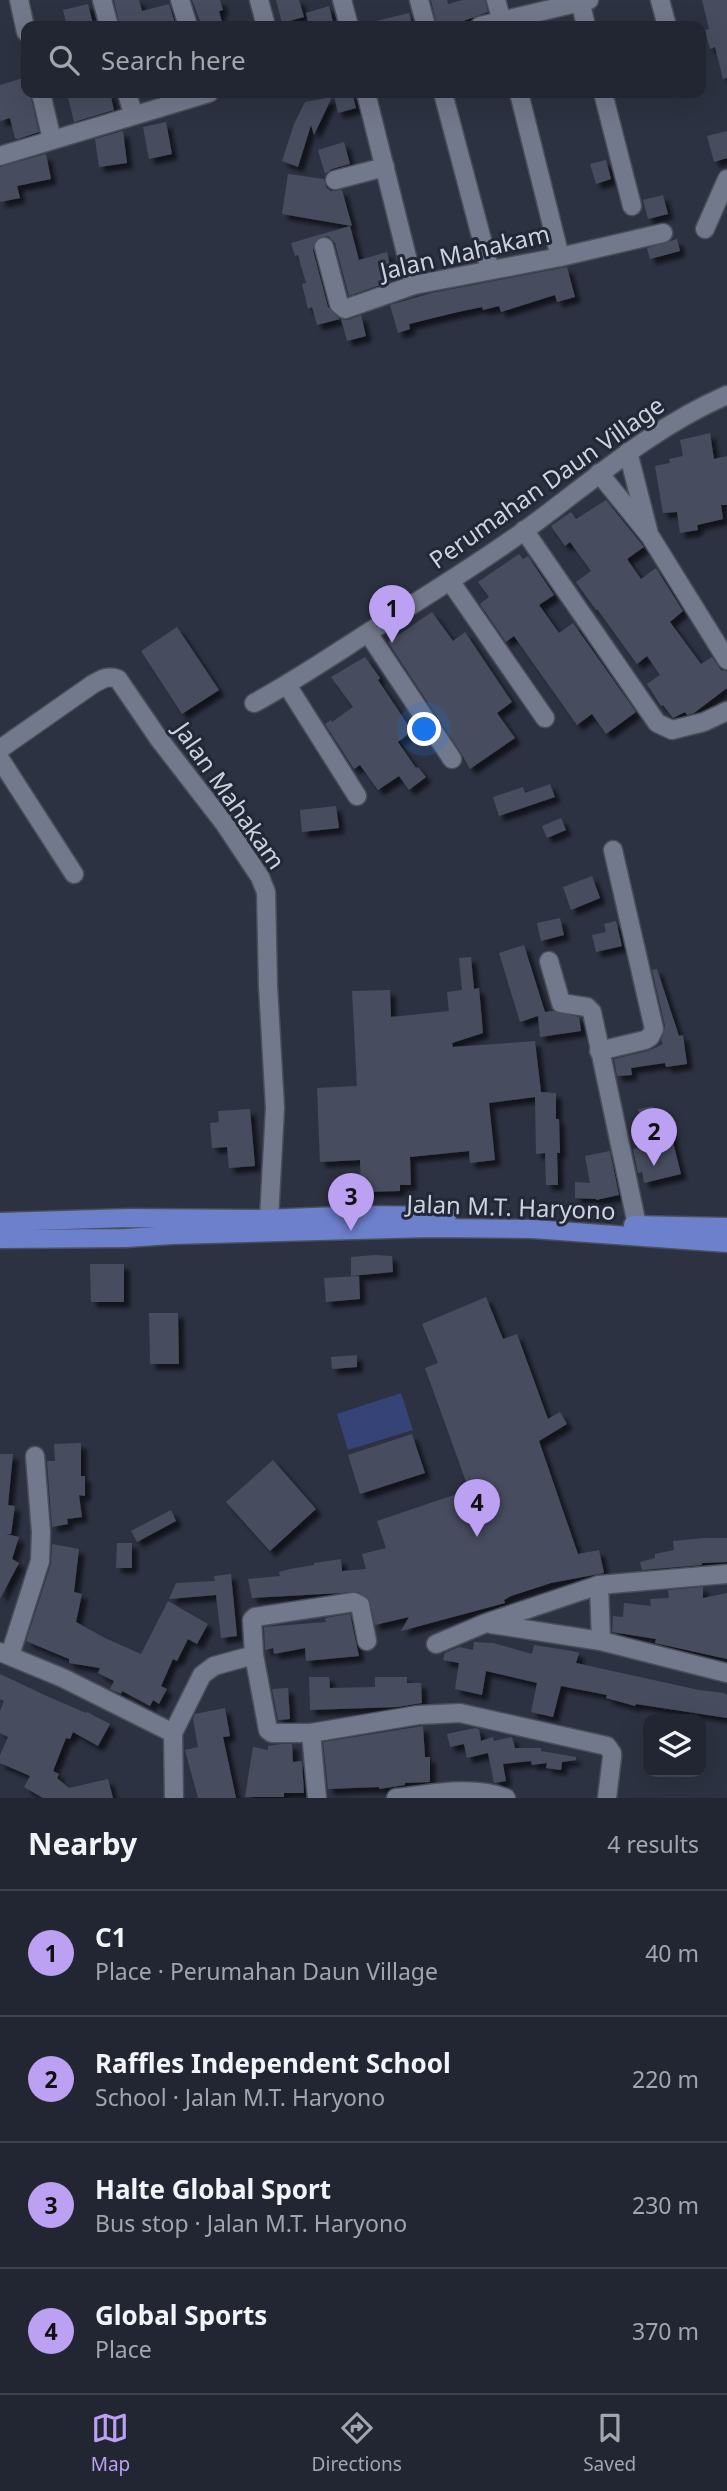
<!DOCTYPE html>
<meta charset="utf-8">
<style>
body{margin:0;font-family:"Noto Sans",sans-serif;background:#2a2e3a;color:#f1f3f6}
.controls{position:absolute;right:21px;bottom:21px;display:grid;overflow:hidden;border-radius:14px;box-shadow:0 7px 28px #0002}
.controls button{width:63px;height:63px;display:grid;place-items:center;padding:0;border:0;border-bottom:2px solid #3f434d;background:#222632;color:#f1f3f6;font:35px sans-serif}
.you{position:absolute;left:425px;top:730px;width:24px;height:24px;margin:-18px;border:5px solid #fff;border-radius:50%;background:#1a73e8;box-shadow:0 0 0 10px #1a73e833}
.badge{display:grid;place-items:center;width:46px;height:46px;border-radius:50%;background:#bca0f2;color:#111;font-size:23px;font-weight:700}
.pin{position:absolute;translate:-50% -58px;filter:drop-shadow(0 2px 4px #0008)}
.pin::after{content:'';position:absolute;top:37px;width:24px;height:21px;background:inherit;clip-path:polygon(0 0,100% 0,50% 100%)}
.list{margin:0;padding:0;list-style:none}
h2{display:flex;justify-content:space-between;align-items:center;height:91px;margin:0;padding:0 28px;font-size:30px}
h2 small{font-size:23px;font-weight:400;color:#a2a5ac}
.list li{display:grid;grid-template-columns:46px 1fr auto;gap:21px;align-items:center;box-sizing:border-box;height:126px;padding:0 28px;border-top:2px solid #3f434d}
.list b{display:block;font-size:26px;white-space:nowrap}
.list p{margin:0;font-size:23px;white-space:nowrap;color:#a2a5ac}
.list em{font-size:23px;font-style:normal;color:#a2a5ac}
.icon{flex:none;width:38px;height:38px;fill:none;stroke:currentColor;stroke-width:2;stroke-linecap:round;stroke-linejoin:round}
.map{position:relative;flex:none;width:727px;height:1798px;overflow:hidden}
.search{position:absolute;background:#222632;box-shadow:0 7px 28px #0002;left:21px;right:21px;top:21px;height:77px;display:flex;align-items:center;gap:18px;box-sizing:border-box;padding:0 24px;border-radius:14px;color:#a2a5ac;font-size:26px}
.sheet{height:595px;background:#222632}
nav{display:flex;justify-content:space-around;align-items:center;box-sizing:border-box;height:98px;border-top:2px solid #3f434d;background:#222632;font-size:19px;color:#a2a5ac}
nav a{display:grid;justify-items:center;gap:4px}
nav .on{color:#bca0f2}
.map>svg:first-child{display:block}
</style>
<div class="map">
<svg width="727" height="1798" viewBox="0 0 727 1798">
<defs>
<filter id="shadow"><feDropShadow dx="5.5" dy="5.5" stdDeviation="2" flood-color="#0009"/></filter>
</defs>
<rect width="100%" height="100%" fill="#2d3242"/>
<polygon fill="#354376" points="401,1393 413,1430 348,1450 337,1414"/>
<g fill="#474d5e" filter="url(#shadow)">
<polygon points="114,0 139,0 142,11 169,4 176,26 120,26"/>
<polygon points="192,0 220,0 223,10 219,11 223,26 202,26"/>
<polygon points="276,0 299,0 304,17 282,23"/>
<polygon points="431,0 447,0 448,4 463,0 485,0 488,12 455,24 437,26"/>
<polygon points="702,0 727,0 727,78 723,79 715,47 710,49 705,30 709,29"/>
<polygon points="88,4 93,24 67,26 63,10"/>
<polygon points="329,6 334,26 309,26 306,13"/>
<polygon points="409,13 413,26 373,26 372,22"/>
<polygon points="26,77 26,93 30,93 39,132 18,139 15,138 10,118 0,121 0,85"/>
<polygon points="67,93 110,93 114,110 74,122"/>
<polygon points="345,93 352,93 356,108 338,113 334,96"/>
<polygon points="332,97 314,135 311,125 298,167 282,161 294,124 305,102"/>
<polygon points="166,122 172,154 149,159 143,127"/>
<polygon points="123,131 127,163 99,167 95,139"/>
<polygon points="727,131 727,158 714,162 707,136"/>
<polygon points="344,142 350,164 332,169 325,174 318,150"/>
<polygon points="46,154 51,179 17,186 20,198 0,202 0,167"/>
<polygon points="606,160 611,179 596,184 590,164"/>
<polygon points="288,174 324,179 326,187 331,191 342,190 352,226 282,214"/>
<polygon points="663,195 668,214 648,219 643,200"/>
<polygon points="350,226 359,260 387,252 390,265 393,264 397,279 349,296 335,243 328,236 317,239 313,250 328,307 340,319 317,325 312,307 308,309 302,284 306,283 298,255 295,256 291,243"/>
<polygon points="677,239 680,251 650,259 647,248"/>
<polygon points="567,267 575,297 557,302 555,295 501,312 499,306 483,310 482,307 458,312 409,324 410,329 398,333 390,305 432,293"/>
<polygon points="361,315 366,336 347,341 341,319 348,320"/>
<polygon points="710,433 714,459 727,456 727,505 721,505 723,519 697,525 698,530 680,533 677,512 663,513 655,466 670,463 669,459 683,456 680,440"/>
<polygon points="606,500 644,547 627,559 641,579 656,568 683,611 670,622 701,664 712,657 721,670 727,671 727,688 694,713 687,715 685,712 673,718 663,705 661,706 647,684 660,675 647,656 637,664 597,609 596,610 576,582 591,571 570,542 565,546 551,526 571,512 576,519"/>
<polygon points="519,554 523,559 528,556 554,595 539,605 559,633 573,623 636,712 606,734 592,714 577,725 514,636 506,642 480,604 489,597 478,582"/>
<polygon points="432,612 453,641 465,632 512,702 497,713 515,738 470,769 461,753 388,642"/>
<polygon points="177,627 219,690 182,714 141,651"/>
<polygon points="365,657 380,678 378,680 412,731 398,742 416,768 418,767 426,777 409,790 399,776 378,790 360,765 354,769 325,724 331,720 332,722 353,707 331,677"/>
<polygon points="550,784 555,797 499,816 493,797 523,787 525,793"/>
<polygon points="336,806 339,828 302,832 300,810"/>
<polygon points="561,818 566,830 547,838 542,826"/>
<polygon points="592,876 600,898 571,910 563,887"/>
<polygon points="560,918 564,935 541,941 537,923"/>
<polygon points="616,921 622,946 596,952 592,935 606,932 604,924"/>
<polygon points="524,945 545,1012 553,1011 579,1017 581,1031 540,1037 538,1016 520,1022 499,953"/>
<polygon points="471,957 474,989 479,988 483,1033 452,1043 453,1047 535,1041 541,1092 556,1093 556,1119 559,1119 560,1153 557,1153 558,1185 546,1185 545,1153 536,1154 535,1097 489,1103 495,1160 470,1163 469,1151 410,1157 411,1185 400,1185 400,1191 361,1192 360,1160 320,1162 317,1088 357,1086 352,991 390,990 391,1017 449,1011 447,992 462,990 459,958"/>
<polygon points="657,969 679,1036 683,1035 687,1064 666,1067 665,1063 631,1068 632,1075 617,1076 614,1059 648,1051 663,1044 661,1040 665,1026 652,970"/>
<polygon points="653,1106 654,1112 665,1110 681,1174 644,1183 642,1172 638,1173 633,1149 647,1146 638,1109"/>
<polygon points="250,1109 255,1166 229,1168 227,1147 212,1148 210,1123 219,1122 218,1111"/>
<polygon points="610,1151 619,1195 596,1200 596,1199 575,1198 575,1182 590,1183 585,1156"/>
<polygon points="375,1255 392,1256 393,1272 351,1276 351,1257"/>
<polygon points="90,1264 124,1264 124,1302 91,1302"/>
<polygon points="359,1276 360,1299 326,1302 324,1278"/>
<polygon points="486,1297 503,1339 517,1334 548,1419 560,1412 567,1424 539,1441 578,1554 599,1550 604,1573 551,1583 511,1596 504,1600 505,1603 401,1631 409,1617 375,1625 369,1599 358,1592 252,1598 248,1579 280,1576 279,1572 290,1569 314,1565 314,1563 341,1559 342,1571 366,1569 362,1554 386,1548 377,1521 469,1490 425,1368 438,1363 422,1324"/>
<polygon points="149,1313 178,1313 179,1364 150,1364"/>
<polygon points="357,1355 357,1367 332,1369 331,1357"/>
<polygon points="412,1434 425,1473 360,1494 348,1455"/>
<polygon points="81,1443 81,1476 85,1476 85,1496 79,1495 82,1517 67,1519 68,1524 52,1527 47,1461 55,1461 54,1444"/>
<polygon points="0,1454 13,1454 8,1505 15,1506 11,1534 6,1534 19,1537 12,1559 19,1563 0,1599"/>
<polygon points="273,1460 316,1509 270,1551 226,1502"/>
<polygon points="171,1510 176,1521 137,1542 131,1531"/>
<polygon points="704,1538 727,1538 727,1562 702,1563 702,1565 642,1570 640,1562 655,1558 655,1554 674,1550 673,1541"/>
<polygon points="117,1543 132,1543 132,1568 116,1568"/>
<polygon points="52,1544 79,1549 74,1592 82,1594 76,1622 105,1638 141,1654 168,1601 208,1624 197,1644 188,1639 177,1661 173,1659 161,1686 167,1689 159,1704 153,1700 150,1706 122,1691 121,1694 110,1689 114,1681 98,1673 100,1668 69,1663 69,1659 26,1641 51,1564"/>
<polygon points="231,1574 237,1636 221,1638 216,1595 169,1599 176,1583 215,1581 214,1576"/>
<polygon points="703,1587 703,1598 727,1593 727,1659 655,1643 656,1639 612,1632 613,1616 623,1617 624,1603 651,1606 650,1599 669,1598 668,1590"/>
<polygon points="350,1614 359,1656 306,1661 305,1648 274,1654 273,1648 265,1650 264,1627 326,1622 325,1618"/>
<polygon points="474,1642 493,1643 532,1654 534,1645 572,1651 579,1653 576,1663 699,1690 724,1693 727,1695 727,1718 636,1704 635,1706 606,1698 607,1695 561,1686 553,1717 531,1712 537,1683 486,1671 482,1695 455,1689 459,1663 443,1660 445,1653 459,1647 473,1650"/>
<polygon points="0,1674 49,1697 86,1713 87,1712 110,1724 98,1746 73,1732 70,1739 66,1738 53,1771 59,1774 57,1778 69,1788 108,1779 113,1798 43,1798 24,1787 30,1776 0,1763 0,1755 8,1737 0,1733 0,1711 4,1701 0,1699"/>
<polygon points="309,1677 329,1677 330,1688 375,1687 375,1677 407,1677 407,1683 421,1683 422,1703 397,1707 310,1710"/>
<polygon points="288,1688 290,1719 278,1720 272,1689"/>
<polygon points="225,1708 230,1736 223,1737 236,1798 198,1798 185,1750 198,1747 193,1719 195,1714"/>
<polygon points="423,1726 425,1757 430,1757 430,1782 405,1783 405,1785 379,1789 379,1787 328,1789 323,1742"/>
<polygon points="475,1728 479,1729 481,1741 493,1737 494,1741 512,1737 515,1748 541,1748 541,1751 576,1757 576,1760 562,1762 561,1770 546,1768 547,1763 532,1765 531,1761 503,1764 506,1781 494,1783 488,1753 467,1758 464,1744 450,1747 447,1734"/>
<polygon points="281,1744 292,1744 293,1762 302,1761 304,1793 284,1793 284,1797 245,1797 253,1747 268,1750 268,1746"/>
</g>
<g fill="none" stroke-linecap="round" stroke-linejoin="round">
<defs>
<g id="minor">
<polyline points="19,0 26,32"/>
<polyline points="102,0 109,26"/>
<polyline points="180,0 188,26"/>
<polyline points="259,0 266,26"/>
<polyline points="342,0 349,26"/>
<polyline points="419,0 426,26"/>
<polyline points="496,0 503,26"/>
<polyline points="580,0 586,26"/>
<polyline points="660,0 667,26"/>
<polyline points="480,26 589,0"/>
<polyline points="41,93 52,140"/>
<polyline points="127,93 133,114"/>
<polyline points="366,93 414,285"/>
<polyline points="443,93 490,270"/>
<polyline points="519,93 560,257"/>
<polyline points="603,93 632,206"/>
<polyline points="0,156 209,93"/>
<polyline points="335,180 385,167"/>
<polyline points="705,229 727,179"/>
<polyline points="324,247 339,304 345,309 414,285 560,257 663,233"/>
<polyline points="628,452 648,530"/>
<polyline points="599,473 650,536 727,660"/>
<polyline points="524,530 657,723 672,730 704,722 727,711"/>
<polyline points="450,581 545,718"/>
<polyline points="368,633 452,759"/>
<polyline points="287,685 357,796"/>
<path d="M 254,703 C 295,681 333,655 372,630 C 423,598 475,566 524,531 C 590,483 651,428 727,395"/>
<path d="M 0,749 L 93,684 C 102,679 108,675 118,679 L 159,739 L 224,823 L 260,877 L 266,892 L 268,986 L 275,1108 L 269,1219"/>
<polyline points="0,759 74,874"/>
<polyline points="549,961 561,1003 587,1007 592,1012 637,1225"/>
<polyline points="599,1051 645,1040 650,1037 654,1029 613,850"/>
<polyline points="599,1585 601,1641"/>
<polyline points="491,1624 601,1641 727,1673"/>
<polyline points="367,1641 360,1605 354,1602 255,1617 252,1620 254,1655 268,1730 272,1733 311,1733 418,1715 460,1713 607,1746 612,1753 612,1757 607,1798"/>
<polyline points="436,1644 486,1623 599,1585 727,1574"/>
<polyline points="0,1652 63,1678 173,1733"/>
<polyline points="10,1655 40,1561 41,1532 35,1456"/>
<polyline points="311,1733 317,1798"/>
<polyline points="174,1798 173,1733 202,1675 214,1666 254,1655"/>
<path d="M 396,1798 C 432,1794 471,1785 506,1798"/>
</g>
<g id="major">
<polyline points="0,1222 129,1218 263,1219 363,1215 447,1216"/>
<polyline points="633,1225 727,1227"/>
<polyline points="0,1239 126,1238 172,1235 430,1228 532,1229 727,1243"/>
</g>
</defs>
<use href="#minor" stroke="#494e5a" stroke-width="21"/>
<use href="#major" stroke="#494e5a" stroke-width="21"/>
<use href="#minor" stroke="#73798c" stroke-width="18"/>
<use href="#major" stroke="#6c80cc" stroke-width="18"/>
</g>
<g text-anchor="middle" stroke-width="6" stroke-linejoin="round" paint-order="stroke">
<g font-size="24" fill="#ced2dc" stroke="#232838">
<text transform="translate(465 253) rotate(-13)" y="8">Jalan Mahakam</text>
<text transform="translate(547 483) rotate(-35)" y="8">Perumahan Daun Village</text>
<text transform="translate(229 796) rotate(55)" y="8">Jalan Mahakam</text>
<text transform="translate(511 1208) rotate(2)" y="8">Jalan M.T. Haryono</text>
</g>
</g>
</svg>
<div class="controls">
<button><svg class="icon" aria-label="layers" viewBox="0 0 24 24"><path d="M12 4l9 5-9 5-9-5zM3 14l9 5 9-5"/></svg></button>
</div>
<div class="you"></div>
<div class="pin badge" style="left:392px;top:643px">1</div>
<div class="pin badge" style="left:654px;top:1166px">2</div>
<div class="pin badge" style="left:351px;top:1231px">3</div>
<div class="pin badge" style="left:477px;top:1537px">4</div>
<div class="search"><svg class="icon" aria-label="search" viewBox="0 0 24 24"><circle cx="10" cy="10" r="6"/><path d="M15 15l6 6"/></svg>Search here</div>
</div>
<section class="sheet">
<h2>Nearby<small>4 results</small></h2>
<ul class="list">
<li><span class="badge">1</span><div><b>C1</b><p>Place · Perumahan Daun Village</p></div><em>40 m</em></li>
<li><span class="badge">2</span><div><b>Raffles Independent School</b><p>School · Jalan M.T. Haryono</p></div><em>220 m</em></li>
<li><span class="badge">3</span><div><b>Halte Global Sport</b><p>Bus stop · Jalan M.T. Haryono</p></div><em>230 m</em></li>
<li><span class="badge">4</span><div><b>Global Sports</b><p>Place</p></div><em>370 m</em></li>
</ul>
</section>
<nav>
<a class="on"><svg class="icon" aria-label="map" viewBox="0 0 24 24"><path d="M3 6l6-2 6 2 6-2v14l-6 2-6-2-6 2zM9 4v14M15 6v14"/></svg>Map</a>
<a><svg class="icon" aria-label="directions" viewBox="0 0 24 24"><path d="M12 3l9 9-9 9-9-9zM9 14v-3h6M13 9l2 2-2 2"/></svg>Directions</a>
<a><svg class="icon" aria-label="saved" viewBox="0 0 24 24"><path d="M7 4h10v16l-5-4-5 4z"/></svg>Saved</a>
</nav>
